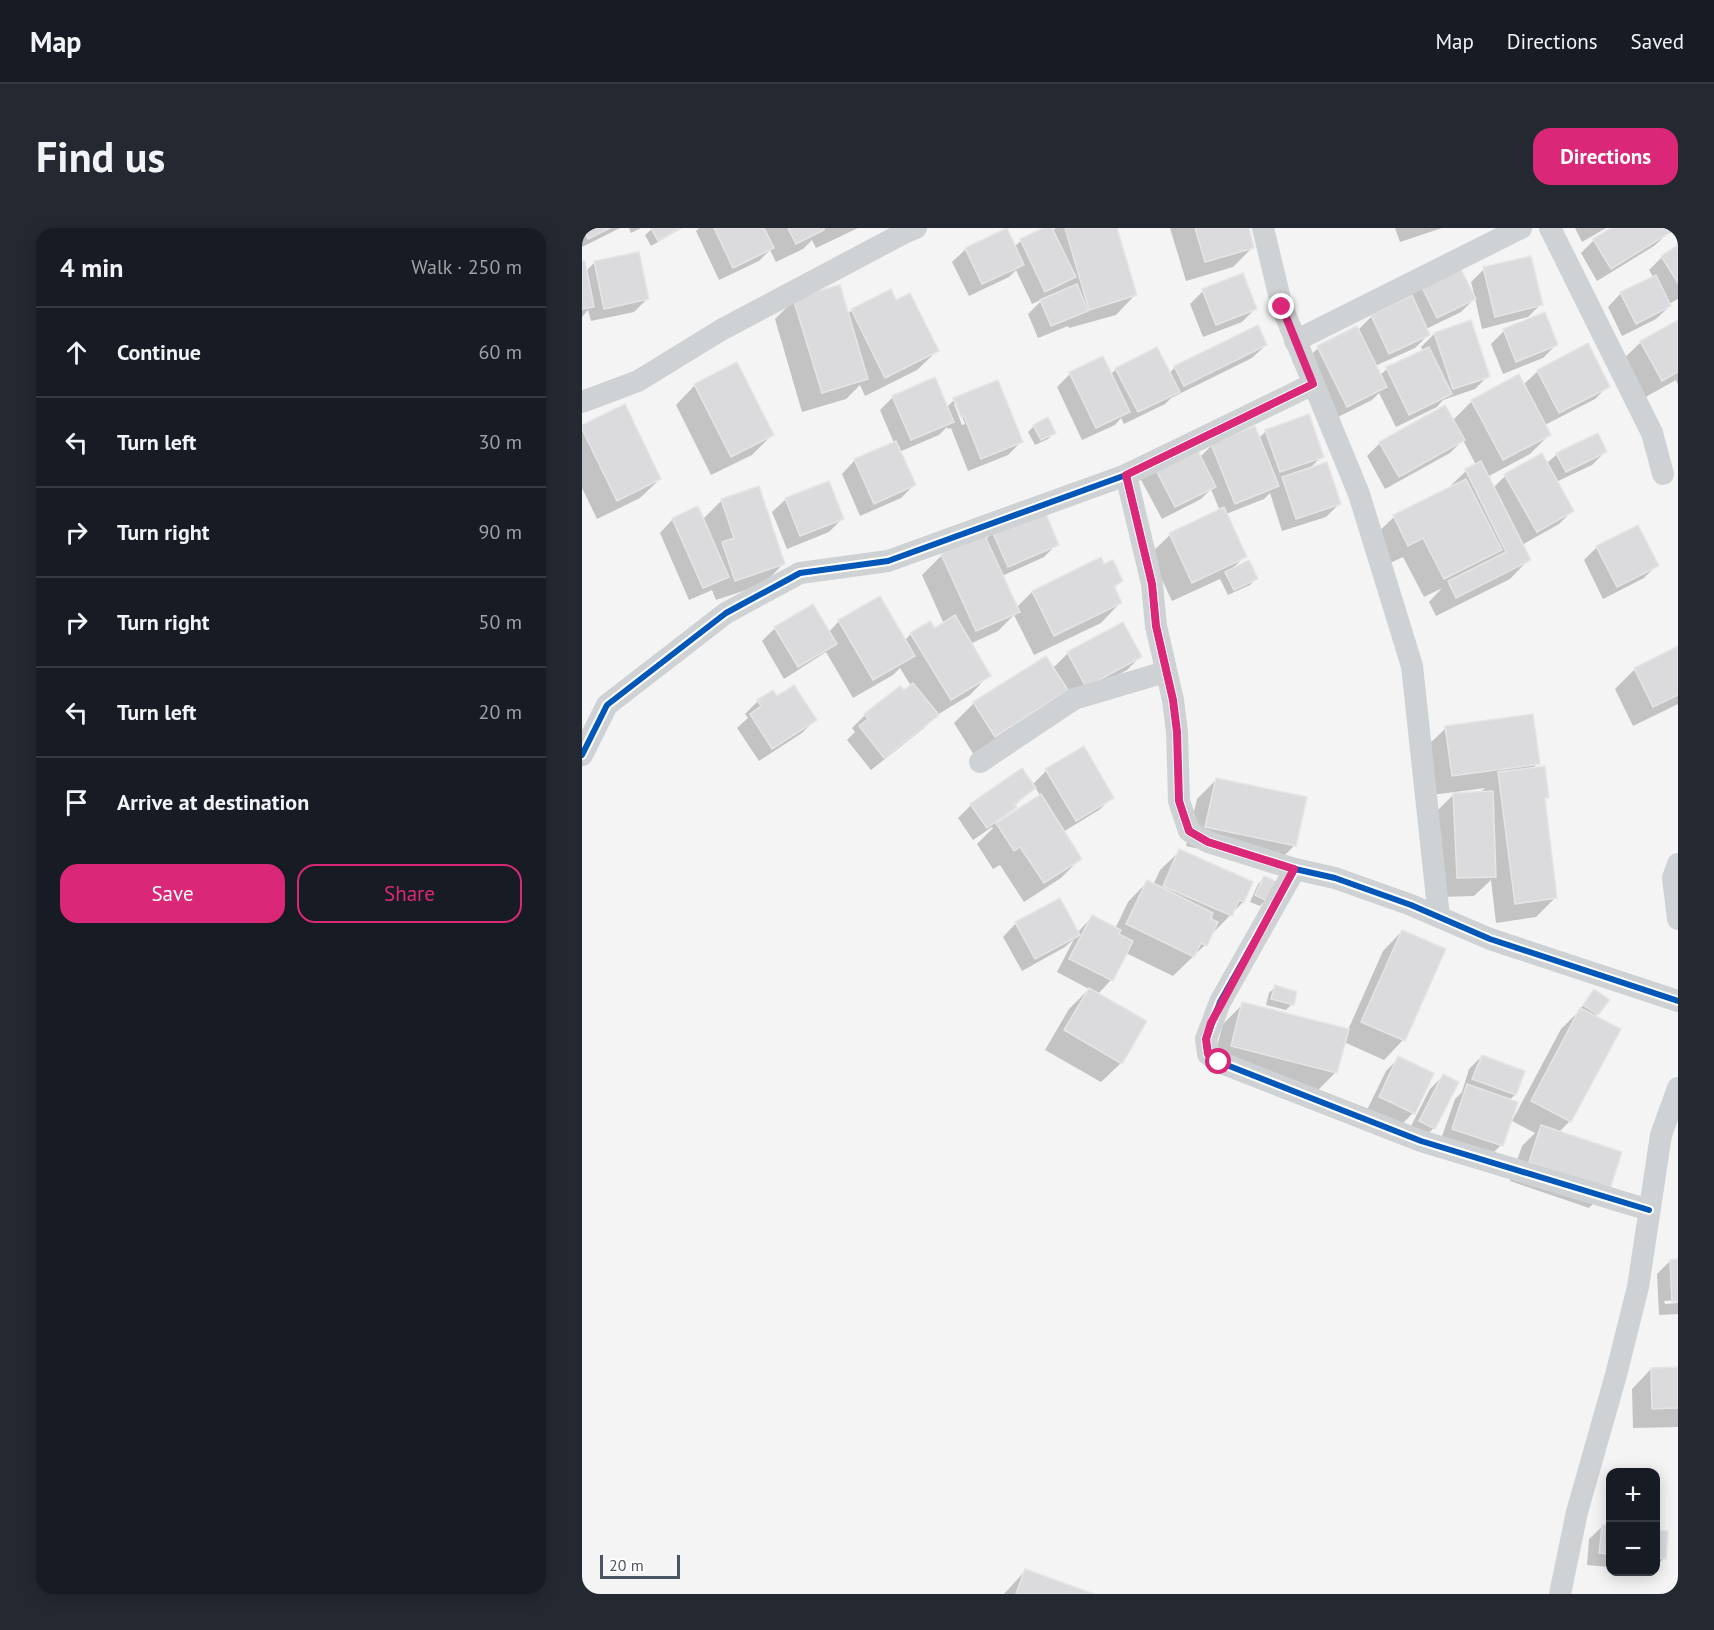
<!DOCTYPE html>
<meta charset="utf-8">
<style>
body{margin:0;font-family:"PT Sans",sans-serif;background:#242831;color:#f1f3f6}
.controls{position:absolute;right:18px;bottom:18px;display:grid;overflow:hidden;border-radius:12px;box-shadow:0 3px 15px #0003}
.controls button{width:54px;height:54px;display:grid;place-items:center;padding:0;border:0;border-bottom:2px solid #363941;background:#171b24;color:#f1f3f6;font:30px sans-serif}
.scale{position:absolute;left:18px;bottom:15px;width:80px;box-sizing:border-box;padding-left:6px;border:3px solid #495562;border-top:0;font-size:16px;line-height:21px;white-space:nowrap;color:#495562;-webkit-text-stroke:4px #fff;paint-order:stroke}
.stop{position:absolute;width:18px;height:18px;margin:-14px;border:4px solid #db2777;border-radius:50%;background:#fff}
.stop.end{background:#db2777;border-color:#fff;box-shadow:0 2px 6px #0008}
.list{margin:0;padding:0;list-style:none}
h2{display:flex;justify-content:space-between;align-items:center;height:78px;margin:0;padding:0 24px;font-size:26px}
h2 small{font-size:20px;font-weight:400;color:#9ea1a6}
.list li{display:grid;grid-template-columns:39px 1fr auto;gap:18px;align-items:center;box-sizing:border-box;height:90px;padding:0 24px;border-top:2px solid #363941}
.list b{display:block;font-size:22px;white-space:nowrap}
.list em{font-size:20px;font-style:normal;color:#9ea1a6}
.actions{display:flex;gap:12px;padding:18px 24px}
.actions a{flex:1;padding:14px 0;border:2px solid #db2777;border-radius:18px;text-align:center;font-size:21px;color:#db2777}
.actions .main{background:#db2777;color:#fff}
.icon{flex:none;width:33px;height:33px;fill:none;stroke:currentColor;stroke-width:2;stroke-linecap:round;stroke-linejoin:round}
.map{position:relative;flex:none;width:1096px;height:1366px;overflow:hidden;border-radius:18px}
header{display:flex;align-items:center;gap:36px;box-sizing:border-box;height:84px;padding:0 30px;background:#171b24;border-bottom:2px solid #363941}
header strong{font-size:28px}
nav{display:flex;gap:33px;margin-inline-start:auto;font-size:21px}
.intro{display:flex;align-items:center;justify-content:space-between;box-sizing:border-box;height:144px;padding:0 36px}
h1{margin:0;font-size:42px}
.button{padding:15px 27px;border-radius:18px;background:#db2777;color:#fff;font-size:21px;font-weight:700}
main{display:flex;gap:36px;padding:0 36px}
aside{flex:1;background:#171b24;border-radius:18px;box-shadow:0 3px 15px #0003}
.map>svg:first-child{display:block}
</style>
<header>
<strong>Map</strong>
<nav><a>Map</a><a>Directions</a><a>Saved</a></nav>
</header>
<div class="intro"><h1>Find us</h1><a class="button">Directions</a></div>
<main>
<aside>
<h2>4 min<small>Walk · 250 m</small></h2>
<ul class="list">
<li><svg class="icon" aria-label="ahead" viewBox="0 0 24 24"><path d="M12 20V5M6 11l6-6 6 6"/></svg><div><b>Continue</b></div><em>60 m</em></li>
<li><svg class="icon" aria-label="left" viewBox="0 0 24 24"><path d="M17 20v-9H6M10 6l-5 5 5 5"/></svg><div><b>Turn left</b></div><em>30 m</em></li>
<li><svg class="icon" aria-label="right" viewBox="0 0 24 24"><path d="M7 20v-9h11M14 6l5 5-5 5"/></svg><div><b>Turn right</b></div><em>90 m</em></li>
<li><svg class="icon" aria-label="right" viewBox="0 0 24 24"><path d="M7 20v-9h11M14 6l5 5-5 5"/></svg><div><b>Turn right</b></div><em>50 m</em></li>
<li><svg class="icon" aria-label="left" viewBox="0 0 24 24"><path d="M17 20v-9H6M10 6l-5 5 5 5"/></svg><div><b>Turn left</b></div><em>20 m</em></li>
<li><svg class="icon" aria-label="arrive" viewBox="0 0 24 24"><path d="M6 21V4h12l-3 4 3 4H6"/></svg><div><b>Arrive at destination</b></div></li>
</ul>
<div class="actions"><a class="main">Save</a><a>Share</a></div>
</aside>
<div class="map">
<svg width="1096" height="1366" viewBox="0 0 1096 1366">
<rect width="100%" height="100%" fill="#f4f4f4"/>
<g fill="#0003" fill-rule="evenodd">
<polygon points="0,0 38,0 0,19"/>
<polygon points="47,0 59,0 49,5"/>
<polygon points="71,0 100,0 69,18 63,7"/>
<polygon points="117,0 276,0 234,20 230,12 221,21 194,34 188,22 177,33 137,52 114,3"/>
<polygon points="465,0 468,0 470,3 474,0 534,0 553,67 534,87 487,100 486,98 456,110 446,86 461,71 450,76 434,42 427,49 387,68 370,34 384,21 432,19 439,13"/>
<polygon points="588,0 665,0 671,19 651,39 604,53"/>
<polygon points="813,0 860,0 818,14"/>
<polygon points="993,0 1024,0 1000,14"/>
<polygon points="1032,0 1096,0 1084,7 1072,18 1015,53 999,25 1012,12"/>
<polygon points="1096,19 1096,71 1087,76 1088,78 1074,91 1040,108 1026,79 1039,65 1072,50 1067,42 1080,29"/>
<polygon points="0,35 4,43 12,35 65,71 52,84 9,93 6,82 0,89"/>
<polygon points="902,41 959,76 946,89 900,101 893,70 879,84 844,101 846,107 833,120 793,138 798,147 805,141 841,123 839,119 852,106 906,148 893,161 861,172 855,179 814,199 797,165 790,172 752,191 723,133 736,120 776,102 790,88 839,57 893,69 889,54"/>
<polygon points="621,63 673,81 660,94 621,109 608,76"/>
<polygon points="212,72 265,87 270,82 314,74 355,123 335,142 283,168 278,157 264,171 220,184 193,91"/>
<polygon points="1096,94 1096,157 1094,152 1060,171 1039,133 1059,114"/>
<polygon points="922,103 974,117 961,130 921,146 909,116"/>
<polygon points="684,117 670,130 589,170 583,176 542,196 539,190 533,197 500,212 475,159 488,146 528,147 534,141 587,146 593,139"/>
<polygon points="956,143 1026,158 1013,171 963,197 967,207 948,226 905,249 911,260 923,248 959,227 964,236 975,226 1023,224 1010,237 974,254 990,283 977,296 940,317 947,331 928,351 854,388 847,374 860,360 842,369 821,329 806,336 792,308 812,289 863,263 884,243 894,237 881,212 868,225 803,261 785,228 798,215 870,193 890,173 941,157"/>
<polygon points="113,157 190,207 170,227 129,247 94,177"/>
<path d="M 311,169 L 364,180 L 372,172 L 439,214 L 426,227 L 386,243 L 369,200 L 366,201 L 365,199 L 357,207 L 317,224 L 332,257 L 319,270 L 278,288 L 260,246 L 273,232 L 312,215 L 298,182 ZM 372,176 L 375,176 L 383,196 L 380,197 Z"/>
<polygon points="0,198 78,251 58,270 15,291 0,260"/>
<polygon points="452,198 472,205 466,211 453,217 446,204"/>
<polygon points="684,203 740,228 726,242 757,276 744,289 700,303 688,265 682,271 644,286 663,328 650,341 674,351 668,357 646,367 638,351 590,373 568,326 588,307 638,283 629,261 619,271 580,291 558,250 617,230 630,217 676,211"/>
<polygon points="204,271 260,291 247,304 205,321 190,284"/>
<polygon points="140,272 201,336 182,356 134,372 130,362 107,372 78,305 91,291 120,292"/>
<polygon points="411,304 475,316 462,329 420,348 434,380 450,364 522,338 540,353 531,361 538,375 519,395 452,427 432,387 416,403 388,416 407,447 388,467 355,487 342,500 289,542 265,512 273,504 270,500 283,487 329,458 318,440 311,447 271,470 244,424 202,451 180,413 193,400 247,404 257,393 322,413 329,406 352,402 362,396 340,347 360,327 403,312"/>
<polygon points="1015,319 1075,337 1062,350 1021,371 1002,332"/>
<polygon points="541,396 558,429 545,442 490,471 465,482 392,527 372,495 392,475 464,430 471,440 486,425"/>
<polygon points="1096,420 1096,476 1051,498 1033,461 1053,441"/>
<polygon points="195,470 233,492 220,505 177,533 155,500 166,490 163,486 176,473"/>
<polygon points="864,500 956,535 950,541 966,569 961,573 974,669 954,689 914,695 909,652 892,668 856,669 852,586 873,565 898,565 903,560 850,567 844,519"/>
<path d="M 501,520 L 531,569 L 517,582 L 481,604 L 498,631 L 479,650 L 442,674 L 418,637 L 411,641 L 395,616 L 411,600 L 410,599 L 391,612 L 376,590 L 389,577 L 439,542 L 450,557 L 464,543 ZM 453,559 L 459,569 L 421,591 L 432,578 Z"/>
<polygon points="634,552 713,617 693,637 604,618 615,571"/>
<polygon points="598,623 669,655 661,674 629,707 623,717 591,748 544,725 529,752 516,766 539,835 519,854 463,822 487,781 507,761 475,744 492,711 483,719 440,743 421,709 434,695 495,705 510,689 533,701 546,674 565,654 571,657 578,642"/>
<polygon points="682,650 684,672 678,678 668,674 676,656"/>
<polygon points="820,703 821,812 802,832 762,814 754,844 734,864 630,838 641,796 661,776 766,802 801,723"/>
<polygon points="693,759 710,776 704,782 684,777 687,765"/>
<polygon points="1012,763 1026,772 1013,789 988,893 977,904 1026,960 1007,980 928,953 940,918 953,905 930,893 979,801 996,784"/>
<polygon points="900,828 941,844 933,867 927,872 919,917 906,930 858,914 873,871 880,864 887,841"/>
<polygon points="817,830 831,885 818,898 785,882 804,843"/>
<polygon points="861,848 852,900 838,913 825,906 848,861"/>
<polygon points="1088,1033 1096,1033 1096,1072 1082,1073 1083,1076 1096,1075 1096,1086 1077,1087 1075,1046"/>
<polygon points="1096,1140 1096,1199 1051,1200 1050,1161 1069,1141"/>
<polygon points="1021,1298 1028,1299 1028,1339 1005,1337 1007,1311"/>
<polygon points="1074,1303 1085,1304 1082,1330 1074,1339"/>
<polygon points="443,1343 507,1366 422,1366"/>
</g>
<g fill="#dbdbde" stroke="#e5e5e6" stroke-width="1.5">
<polygon points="1,0 28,0 6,11"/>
<polygon points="69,0 98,0 76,13"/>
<polygon points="132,0 182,0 192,20 151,40"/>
<polygon points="206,0 242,0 242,2 214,16"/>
<polygon points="425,0 442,37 400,56 383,20"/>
<polygon points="461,0 470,0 494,49 463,64 438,11"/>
<polygon points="483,0 535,0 555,67 507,82"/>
<polygon points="613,0 667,0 672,20 623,34"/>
<polygon points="1029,0 1084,0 1087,5 1029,41 1011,11"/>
<polygon points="1096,17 1096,55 1079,28"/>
<polygon points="57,24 67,71 22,81 12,33"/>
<polygon points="949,28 961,77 913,89 901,39"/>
<polygon points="0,33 3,33 12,79 0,81"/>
<polygon points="876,36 894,71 855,90 838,55"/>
<polygon points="661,45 675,81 634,97 620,61"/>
<polygon points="1074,47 1089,78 1054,96 1038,64"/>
<polygon points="495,56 506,83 469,98 458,72"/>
<polygon points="258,57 286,151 240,165 211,70"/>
<polygon points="309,61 314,72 328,65 357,123 303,150 269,81"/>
<polygon points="830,67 848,107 807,126 789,87"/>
<polygon points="963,84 976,117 934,134 921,101"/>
<polygon points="889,92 908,149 871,161 852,105"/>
<polygon points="1096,92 1096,144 1080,153 1058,113"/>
<polygon points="676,97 685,117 602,158 592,138"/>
<polygon points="775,98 805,159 765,179 735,118"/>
<polygon points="1006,115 1028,159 977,185 955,142"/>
<polygon points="575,119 598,164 556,184 533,140"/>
<polygon points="847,119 870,166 827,187 804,139"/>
<polygon points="521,128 548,184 514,200 487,144"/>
<polygon points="155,134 192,207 149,229 112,156"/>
<polygon points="937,146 969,207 921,232 889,172"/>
<polygon points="353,149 372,194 329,212 310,168"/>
<polygon points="416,152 441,214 399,231 382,188 379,189 371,170"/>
<polygon points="43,176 79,251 35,273 0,201 0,197"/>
<polygon points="863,177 883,212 817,249 797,214"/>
<polygon points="727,186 742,229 698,244 683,202"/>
<polygon points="466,189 474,205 459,212 451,197"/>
<polygon points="673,198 697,258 653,276 629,216"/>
<polygon points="1016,205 1025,224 984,244 974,225"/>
<polygon points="314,213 334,257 292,276 272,231"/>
<polygon points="612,215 634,259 593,279 571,236"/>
<polygon points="960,225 992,283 955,304 922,246"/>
<polygon points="899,233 949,332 874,370 866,353 924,324 883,241"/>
<polygon points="745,234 759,276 714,291 700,249"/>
<polygon points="884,251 920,322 862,351 841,310 826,318 811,287"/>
<polygon points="247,253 262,291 218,308 203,270"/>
<polygon points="177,258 203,336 153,353 140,314 152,310 139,271"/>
<polygon points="116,278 147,349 121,360 90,290"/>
<polygon points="642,279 665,329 610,355 587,305"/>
<polygon points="462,281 477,317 426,339 410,303"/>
<polygon points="1056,297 1077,338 1035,359 1014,318"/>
<polygon points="402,306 438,384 394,403 359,326"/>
<polygon points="519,329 522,336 531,332 541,353 532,358 540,375 472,408 450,363"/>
<polygon points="667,332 676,351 652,362 643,344"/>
<polygon points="298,368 333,428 291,452 256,392"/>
<polygon points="231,376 255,416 216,439 192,399"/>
<polygon points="373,387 409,448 369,472 328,405 348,393 353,400"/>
<polygon points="541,394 560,429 504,459 485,424"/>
<polygon points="1096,418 1096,467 1071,479 1052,440"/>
<polygon points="464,428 486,462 413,509 391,474"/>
<polygon points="331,455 357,487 302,530 277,498 286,491 282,486 318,458 322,462"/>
<polygon points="212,457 235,492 190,521 168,486 179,478 175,472 191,462 195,468"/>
<polygon points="951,486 958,536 870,548 863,498"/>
<polygon points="502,518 532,570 494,593 463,541"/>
<polygon points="963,538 967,570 963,570 975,670 933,676 916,544"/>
<polygon points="440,540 454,560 432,576 435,579 405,600 388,576"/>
<polygon points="634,550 725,569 714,618 623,599"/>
<polygon points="911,563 914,649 875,650 871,565"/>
<polygon points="459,566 500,631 462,655 438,619 432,623 414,595"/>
<polygon points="597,621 671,654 662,674 657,672 650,688 581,658"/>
<polygon points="682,648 695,654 685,673 673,667"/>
<polygon points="565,652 631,685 629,691 636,694 625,718 619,715 612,729 544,696"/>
<polygon points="478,670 498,707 453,731 433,694"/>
<polygon points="510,687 539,702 537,706 551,713 531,753 487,731"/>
<polygon points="820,702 864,721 823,813 779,794"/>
<polygon points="693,757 715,764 712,777 689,771"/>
<polygon points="507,760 565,793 540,836 482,802"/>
<polygon points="1012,761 1028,772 1016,787 1001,777"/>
<polygon points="660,774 767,801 755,845 649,818"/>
<polygon points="998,780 1039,801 989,894 949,873"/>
<polygon points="900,827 943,843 934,867 890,851"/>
<polygon points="816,828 852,845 833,886 797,869"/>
<polygon points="861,846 877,854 853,901 837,893"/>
<polygon points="885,856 936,874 921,918 870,901"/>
<polygon points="959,897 1040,924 1028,961 947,934"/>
<polygon points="1096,1031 1096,1074 1090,1074 1088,1032"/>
<polygon points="1096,1139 1096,1180 1070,1181 1069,1140"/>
<polygon points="1020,1297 1028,1297 1028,1326 1017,1325"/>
<polygon points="1074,1302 1086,1303 1084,1331 1074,1330"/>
<polygon points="443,1341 512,1366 434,1366"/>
</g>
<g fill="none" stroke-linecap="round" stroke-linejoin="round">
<g stroke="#cfd2d4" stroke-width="22">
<polyline points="681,0 700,79 777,266 830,438 857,689"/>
<polyline points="968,0 1070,205 1081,246"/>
<polyline points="713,113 939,0"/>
<polyline points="0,174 56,153 139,102 320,6 334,0"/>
<polyline points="544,247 570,356 574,398 591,472 595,504 597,573 607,603 626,614 713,641 753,650 829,677 908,711 1096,773"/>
<polyline points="0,527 25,477 144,385 218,345 306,333 544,247 731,156"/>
<polyline points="398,534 492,471 583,444"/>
<polyline points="1096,636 1091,650 1096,691"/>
<polyline points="713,641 638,774 624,811 626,826 637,834 839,913 1067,982"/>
<polyline points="978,1366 995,1284 1034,1147 1056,1059 1079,907 1096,860"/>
</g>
<defs>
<g id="cycleway">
<polyline points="544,247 570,356 574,398 591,472 595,504 597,573 607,603 626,614 713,641 753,650 829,677 908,711 1096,773"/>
<polyline points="0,527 25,477 144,385 218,345 306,333 544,247 731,156"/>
<polyline points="713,641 638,774 624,811 626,826 637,834 839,913 1067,982"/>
</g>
</defs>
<use href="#cycleway" stroke="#fff" stroke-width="10"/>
<use href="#cycleway" stroke="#0057b8" stroke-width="6"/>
</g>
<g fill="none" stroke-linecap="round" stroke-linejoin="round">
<polyline stroke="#db2777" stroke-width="8" points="637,834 626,826 624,811 629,795 712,641 626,614 607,603 597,573 595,504 591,472 574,398 570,356 544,247 731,156 700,79"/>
</g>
</svg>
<div class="controls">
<button>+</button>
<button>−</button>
</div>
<div class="scale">20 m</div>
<div class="stop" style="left:637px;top:834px"></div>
<div class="stop end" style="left:700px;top:79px"></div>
</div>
</main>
